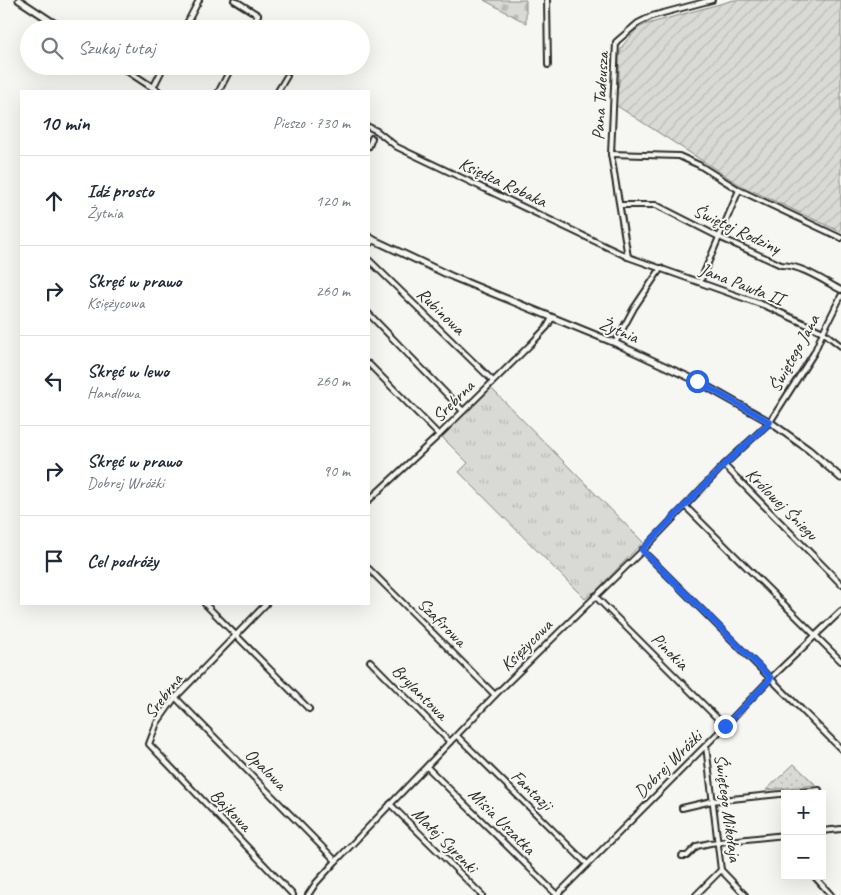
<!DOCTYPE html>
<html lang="pl">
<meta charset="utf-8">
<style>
body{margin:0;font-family:Caveat,sans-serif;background:#f2f2f3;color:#1f2937}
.controls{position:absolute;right:15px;bottom:15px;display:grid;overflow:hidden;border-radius:0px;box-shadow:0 5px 20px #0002}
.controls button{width:45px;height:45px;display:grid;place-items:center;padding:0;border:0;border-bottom:1px solid #e0e1e3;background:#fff;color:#1f2937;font:25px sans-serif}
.stop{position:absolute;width:15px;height:15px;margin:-11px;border:4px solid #2563eb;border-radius:50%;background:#fff}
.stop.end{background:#2563eb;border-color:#fff;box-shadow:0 1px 5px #0008}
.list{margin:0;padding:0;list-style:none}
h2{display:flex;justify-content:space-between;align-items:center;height:65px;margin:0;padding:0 20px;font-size:21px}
h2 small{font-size:16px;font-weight:400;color:#747a83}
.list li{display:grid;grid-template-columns:32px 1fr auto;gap:15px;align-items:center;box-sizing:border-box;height:90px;padding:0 20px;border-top:1px solid #e0e1e3}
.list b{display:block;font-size:19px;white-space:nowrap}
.list p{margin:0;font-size:16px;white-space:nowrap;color:#747a83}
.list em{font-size:16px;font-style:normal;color:#747a83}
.icon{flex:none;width:28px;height:28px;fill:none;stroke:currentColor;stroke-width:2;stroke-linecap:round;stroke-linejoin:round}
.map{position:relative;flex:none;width:841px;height:895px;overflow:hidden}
.search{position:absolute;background:#fff;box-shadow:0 5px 20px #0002;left:20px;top:20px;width:350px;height:55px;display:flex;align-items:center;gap:12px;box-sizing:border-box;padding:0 18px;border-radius:28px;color:#747a83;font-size:19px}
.panel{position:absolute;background:#fff;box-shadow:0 5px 20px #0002;left:20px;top:90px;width:350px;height:515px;border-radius:0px}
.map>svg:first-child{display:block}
</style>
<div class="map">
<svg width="841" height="895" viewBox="0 0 841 895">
<defs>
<pattern id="grass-tufts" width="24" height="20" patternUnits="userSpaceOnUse" patternTransform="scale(1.25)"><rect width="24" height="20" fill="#d9d9d5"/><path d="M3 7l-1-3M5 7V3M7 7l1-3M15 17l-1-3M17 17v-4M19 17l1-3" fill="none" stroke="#babab7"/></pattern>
<pattern id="cemetery-stones" width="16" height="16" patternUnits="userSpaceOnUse" patternTransform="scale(1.25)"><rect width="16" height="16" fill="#d9d9d5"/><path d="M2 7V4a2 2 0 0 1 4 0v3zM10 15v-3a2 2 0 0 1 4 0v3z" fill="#babab7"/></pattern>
<pattern id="park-dots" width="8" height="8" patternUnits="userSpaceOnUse" patternTransform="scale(1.25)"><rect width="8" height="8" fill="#d9d9d5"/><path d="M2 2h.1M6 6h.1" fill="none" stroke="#babab7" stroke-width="1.8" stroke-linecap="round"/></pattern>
<pattern id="garden-furrows" width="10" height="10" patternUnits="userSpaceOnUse" patternTransform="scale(1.25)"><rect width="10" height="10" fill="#d9d9d5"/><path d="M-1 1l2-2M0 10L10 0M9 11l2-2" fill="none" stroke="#babab7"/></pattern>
</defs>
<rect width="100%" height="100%" fill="#f6f6f2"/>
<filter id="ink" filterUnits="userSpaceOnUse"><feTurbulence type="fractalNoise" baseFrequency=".02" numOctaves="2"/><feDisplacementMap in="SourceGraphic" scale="10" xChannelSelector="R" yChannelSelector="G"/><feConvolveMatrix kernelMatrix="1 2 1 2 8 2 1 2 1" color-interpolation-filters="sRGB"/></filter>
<g filter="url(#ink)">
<polygon fill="url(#grass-tufts)" stroke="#828280" points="491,388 643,542 596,591 585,599 459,472 468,463 442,437"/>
<polygon fill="url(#cemetery-stones)" stroke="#828280" points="484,0 526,0 526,23"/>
<polygon fill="url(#park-dots)" stroke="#828280" points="794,764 816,785 766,790"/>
<polygon fill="url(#garden-furrows)" stroke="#828280" points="734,0 841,0 841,232 740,185 614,104 619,84 619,55 623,45 638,28 647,24"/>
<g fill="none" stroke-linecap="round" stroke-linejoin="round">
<defs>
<g id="street">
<polyline points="234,0 258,15 251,29"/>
<polyline points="547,0 548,65"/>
<polyline points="184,29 199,0"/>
<polyline points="153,88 164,66"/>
<polyline points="219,91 232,66"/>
<polyline points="278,91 287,76"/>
<polyline points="369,127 377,131 397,147 628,257 766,306 823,332 841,346"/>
<polyline points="369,146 372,138"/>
<polyline points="611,154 679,156 699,165 739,190 841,238"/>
<path d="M 620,205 L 656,205 L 719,237 L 781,265 C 801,265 824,281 841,290"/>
<polyline points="369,244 374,240"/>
<polyline points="628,257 611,154 616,42 638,23 652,16 712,0"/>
<polyline points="369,260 493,381"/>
<polyline points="700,282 739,190"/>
<polyline points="369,314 463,411"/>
<polyline points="615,343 634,308 661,268"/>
<polyline points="369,364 439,435"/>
<polyline points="724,465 841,584"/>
<polyline points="369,500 439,435 530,345 547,327 552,318"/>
<polyline points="685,506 841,661"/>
<polyline points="642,550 841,749"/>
<polyline points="369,569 495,695"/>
<polyline points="595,596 725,726"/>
<polyline points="205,604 309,709"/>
<polyline points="266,604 174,699 157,723 149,744 293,895"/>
<polyline points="370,661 450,742"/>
<polyline points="175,697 336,861"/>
<polyline points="457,736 587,864"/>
<polyline points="706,746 721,870 745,895"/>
<polyline points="427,767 557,895"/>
<polyline points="390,804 482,895"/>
<polyline points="682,808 712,801 819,790"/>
<polyline points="822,831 841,829"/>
<polyline points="682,856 687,856 697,846 710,843 785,835"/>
<polyline points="814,876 831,895"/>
<polyline points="308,895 316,883 336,861 495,695 643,550 724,465 770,422 814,353 823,332 841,296"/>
<polyline points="557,895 725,726 771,678 841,611"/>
<polyline points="696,895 721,870"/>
</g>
<g id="secondary">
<polyline points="19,0 63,29"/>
<polyline points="120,66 158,91"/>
<polyline points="369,237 374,240 453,277 615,343 697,381 770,422 809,450 841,478"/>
</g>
</defs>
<use href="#street" stroke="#2b2b2b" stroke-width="8"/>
<use href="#secondary" stroke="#2b2b2b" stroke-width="9"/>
<use href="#street" stroke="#f6f6f2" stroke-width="4"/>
<use href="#secondary" stroke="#f6f6f2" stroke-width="5"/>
</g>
</g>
<g fill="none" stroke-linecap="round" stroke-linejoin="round" filter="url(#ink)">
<polyline stroke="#2563eb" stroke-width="6" points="697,381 770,422 724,465 642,550 771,678 725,726"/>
</g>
<g text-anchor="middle" stroke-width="4" stroke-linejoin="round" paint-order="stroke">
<g font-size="18" fill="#2b2b2b" stroke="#f6f6f2">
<text transform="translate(600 96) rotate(-87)" y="6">Pana Tadeusza</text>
<text transform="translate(503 182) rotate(25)" y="6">Księdza Robaka</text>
<text transform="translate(737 229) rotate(25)" y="6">Świętej Rodziny</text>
<text transform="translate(742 284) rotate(21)" y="6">Jana Pawła II</text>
<text transform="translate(441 311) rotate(44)" y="6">Rubinowa</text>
<text transform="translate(619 330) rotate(23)" y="6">Żytnia</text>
<text transform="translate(794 353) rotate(-61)" y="6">Świętego Jana</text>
<text transform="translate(453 401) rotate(-45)" y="6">Srebrna</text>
<text transform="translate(782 504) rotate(45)" y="6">Królowej Śniegu</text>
<text transform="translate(442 622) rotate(45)" y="6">Szafirowa</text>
<text transform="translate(526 645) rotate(-45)" y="6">Księżycowa</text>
<text transform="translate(670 651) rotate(45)" y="6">Pinokia</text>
<text transform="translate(420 692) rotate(45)" y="6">Brylantowa</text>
<text transform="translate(163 696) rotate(-53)" y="6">Srebrna</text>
<text transform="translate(668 764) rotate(-45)" y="6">Dobrej Wróżki</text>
<text transform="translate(266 769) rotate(45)" y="6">Opalowa</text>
<text transform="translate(532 790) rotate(44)" y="6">Fantazji</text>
<text transform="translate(728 808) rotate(82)" y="6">Świętego Mikołaja</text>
<text transform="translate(231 810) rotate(46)" y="6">Bajkowa</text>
<text transform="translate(502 821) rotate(45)" y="6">Misia Uszatka</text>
<text transform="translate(445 840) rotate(45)" y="6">Małej Syrenki</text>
</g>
</g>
</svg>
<div class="controls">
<button>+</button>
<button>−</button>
</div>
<div class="stop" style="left:697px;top:381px"></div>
<div class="stop end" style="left:725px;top:726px"></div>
<div class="search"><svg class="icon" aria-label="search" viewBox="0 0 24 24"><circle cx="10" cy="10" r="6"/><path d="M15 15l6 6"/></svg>Szukaj tutaj</div>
<section class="panel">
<h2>10 min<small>Pieszo · 730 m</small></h2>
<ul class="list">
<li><svg class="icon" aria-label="ahead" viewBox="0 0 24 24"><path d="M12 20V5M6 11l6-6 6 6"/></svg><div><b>Idź prosto</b><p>Żytnia</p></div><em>120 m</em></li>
<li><svg class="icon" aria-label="right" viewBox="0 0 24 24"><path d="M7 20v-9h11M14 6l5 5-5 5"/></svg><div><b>Skręć w prawo</b><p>Księżycowa</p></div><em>260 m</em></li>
<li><svg class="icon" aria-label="left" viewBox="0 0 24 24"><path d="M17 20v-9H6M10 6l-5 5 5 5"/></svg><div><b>Skręć w lewo</b><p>Handlowa</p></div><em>260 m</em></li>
<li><svg class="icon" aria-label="right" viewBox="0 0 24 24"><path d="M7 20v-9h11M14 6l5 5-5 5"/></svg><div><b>Skręć w prawo</b><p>Dobrej Wróżki</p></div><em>90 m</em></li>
<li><svg class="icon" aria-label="arrive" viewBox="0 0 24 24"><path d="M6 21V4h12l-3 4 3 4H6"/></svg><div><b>Cel podróży</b></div></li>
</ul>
</section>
</div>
